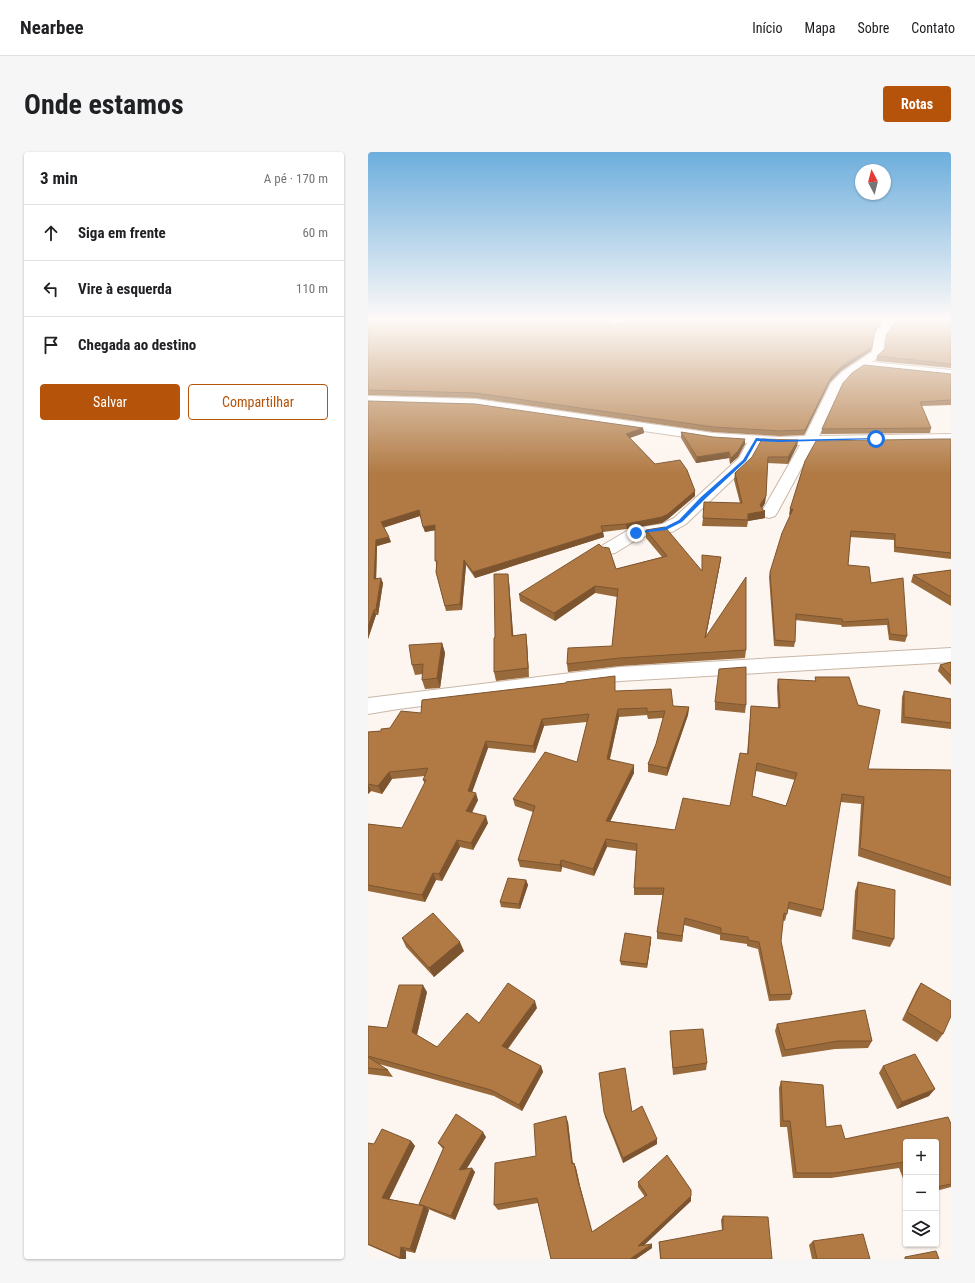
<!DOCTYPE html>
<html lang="pt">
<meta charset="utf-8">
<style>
body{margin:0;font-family:"Roboto Condensed",sans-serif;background:#f6f6f6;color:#202124}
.controls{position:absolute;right:12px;bottom:12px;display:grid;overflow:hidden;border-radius:4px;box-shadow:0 1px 3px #0004}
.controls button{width:36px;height:36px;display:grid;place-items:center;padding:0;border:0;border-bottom:1px solid #e0e0e0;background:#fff;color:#202124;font:20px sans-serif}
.compass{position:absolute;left:487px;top:12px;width:36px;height:36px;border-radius:50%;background:#fff;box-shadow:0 1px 3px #0004;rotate:353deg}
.stop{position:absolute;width:12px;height:12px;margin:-9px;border:3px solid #1a73e8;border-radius:50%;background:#fff}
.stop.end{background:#1a73e8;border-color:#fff;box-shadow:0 1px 4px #0008}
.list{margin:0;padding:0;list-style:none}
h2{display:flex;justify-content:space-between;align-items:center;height:52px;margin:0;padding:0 16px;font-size:17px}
h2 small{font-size:13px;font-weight:400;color:#757577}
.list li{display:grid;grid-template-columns:26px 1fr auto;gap:12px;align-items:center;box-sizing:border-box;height:56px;padding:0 16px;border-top:1px solid #e0e0e0}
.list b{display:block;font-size:15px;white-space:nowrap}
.list em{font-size:13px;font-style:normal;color:#757577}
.actions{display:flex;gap:8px;padding:12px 16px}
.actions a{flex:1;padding:9px 0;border:1px solid #b45309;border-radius:4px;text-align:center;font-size:14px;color:#b45309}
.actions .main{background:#b45309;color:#fff}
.icon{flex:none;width:22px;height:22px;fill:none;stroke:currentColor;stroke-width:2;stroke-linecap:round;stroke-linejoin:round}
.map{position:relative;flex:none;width:583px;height:1107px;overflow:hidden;border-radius:4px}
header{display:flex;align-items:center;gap:24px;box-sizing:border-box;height:56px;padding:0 20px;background:#fff;border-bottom:1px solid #e0e0e0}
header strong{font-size:19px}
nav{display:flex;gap:22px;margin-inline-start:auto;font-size:14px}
.intro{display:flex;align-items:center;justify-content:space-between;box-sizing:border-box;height:96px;padding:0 24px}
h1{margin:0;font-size:28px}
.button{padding:10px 18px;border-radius:4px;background:#b45309;color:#fff;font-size:14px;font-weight:700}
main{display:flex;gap:24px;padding:0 24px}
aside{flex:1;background:#fff;border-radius:4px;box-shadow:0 1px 3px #0004}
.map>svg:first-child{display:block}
</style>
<header>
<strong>Nearbee</strong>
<nav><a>Início</a><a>Mapa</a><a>Sobre</a><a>Contato</a></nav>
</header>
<div class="intro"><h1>Onde estamos</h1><a class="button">Rotas</a></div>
<main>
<aside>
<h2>3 min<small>A pé · 170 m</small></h2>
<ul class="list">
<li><svg class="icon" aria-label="ahead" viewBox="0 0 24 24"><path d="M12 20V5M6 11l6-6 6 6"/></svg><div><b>Siga em frente</b></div><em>60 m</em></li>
<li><svg class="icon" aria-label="left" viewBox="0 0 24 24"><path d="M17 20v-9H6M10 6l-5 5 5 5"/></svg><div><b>Vire à esquerda</b></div><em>110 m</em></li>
<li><svg class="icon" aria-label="arrive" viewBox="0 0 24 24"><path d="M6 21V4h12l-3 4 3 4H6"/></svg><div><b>Chegada ao destino</b></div></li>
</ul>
<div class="actions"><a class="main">Salvar</a><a>Compartilhar</a></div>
</aside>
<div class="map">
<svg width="583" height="1107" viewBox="0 0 583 1107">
<rect width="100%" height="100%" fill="#fdf5ef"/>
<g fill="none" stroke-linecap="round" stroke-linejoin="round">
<defs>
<g id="minor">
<polygon points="253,167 270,167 269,169 247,175 242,172 243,170"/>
<polygon points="276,167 346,167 347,169 342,172 291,172 277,169"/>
<path d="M 518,167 L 530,167 C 518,181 516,182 515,201 L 504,210 L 583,218 L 583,226 L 495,216 L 482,224 L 473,235 L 451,284 L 583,282 L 583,290 L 446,293 L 409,361 L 407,364 L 401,366 L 395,364 L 393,361 L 432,293 L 392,292 L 382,311 L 318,372 L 304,380 L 273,385 L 247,401 L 241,402 L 235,401 L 232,397 L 235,393 L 262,377 L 294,372 L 306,366 L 371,306 L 379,291 L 345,289 L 108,255 L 0,252 L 0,244 L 108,247 L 345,281 L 412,285 L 437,284 L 463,231 L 474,220 L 504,200 L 507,182 Z"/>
<polygon points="583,496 583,510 252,529 30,557 0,562 0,546 252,515"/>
</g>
</defs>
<use href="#minor" stroke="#c9b7a7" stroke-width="2"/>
<use href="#minor" fill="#fff" fill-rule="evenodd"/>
</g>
<g fill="#98693a" fill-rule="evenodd">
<polygon points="1,167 247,167 243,169 242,169 246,172 291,169 506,181 503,199 473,219 462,230 436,283 412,284 345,280 108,246 0,243 0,168"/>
<polygon points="583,167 583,216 508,209 509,204 517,197 519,182"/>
<polygon points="583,222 583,253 554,254 563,276 562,281 453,282 454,277"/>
<polygon points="0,249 275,276 276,281 262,286 287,312 327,344 300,367 294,371 259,377 235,380 236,385 107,426 98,413 94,458 78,459 68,420 68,415 67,378 57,380 52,364 16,375 23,390 9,394 8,426 15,431 10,463 8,463 0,487"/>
<polygon points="313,280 377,292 370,305 362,312 361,306 328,311 313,286"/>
<polygon points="583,287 583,407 526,400 526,388 482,385 480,413 503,431 539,484 537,490 521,488 519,473 474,475 473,473 427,468 427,490 426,495 406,494 401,425 402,420 423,362 421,363"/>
<polygon points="430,288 429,294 420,312 399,311 397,351 394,356 395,358 397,359 397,366 380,369 379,375 334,374 335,366 372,351 366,328 367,321"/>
<polygon points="278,378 334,419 353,405 352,412 338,484 378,498 377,506 252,514 200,520 199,512 244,494 249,445 227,441 187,469 152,449 151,442 248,417 294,405 278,386"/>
<polygon points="583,418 583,454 543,430 545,423"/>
<polygon points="141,430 145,484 158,482 159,491 161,525 128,529 126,520 127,485"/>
<polygon points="74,491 77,501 72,536 57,537 54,528 55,522 47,523 44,513"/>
<polygon points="583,510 583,533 570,519 572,513"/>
<path d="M 447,525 L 500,617 L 583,618 L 583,734 L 490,704 L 493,652 L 472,650 L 455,758 L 453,765 L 420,757 L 417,769 L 415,768 L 413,789 L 424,842 L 422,848 L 401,849 L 390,797 L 379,794 L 379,792 L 352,788 L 352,783 L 316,773 L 314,790 L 289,787 L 289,780 L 295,743 L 266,743 L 266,736 L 268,699 L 239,695 L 226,724 L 194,715 L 193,720 L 152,715 L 150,708 L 165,660 L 147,654 L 145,647 L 209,610 L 219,570 L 176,574 L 167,601 L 120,596 L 104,640 L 110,648 L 104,661 L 120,671 L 105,698 L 92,695 L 74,729 L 68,728 L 57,750 L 0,739 L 0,672 L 34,676 L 57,632 L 55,628 L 57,624 L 24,627 L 14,642 L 3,639 L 0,642 L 0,580 L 13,579 L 22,576 L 53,561 L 248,539 L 305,554 L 321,555 L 320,563 L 299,624 L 280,620 L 280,612 L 288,592 L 295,566 L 280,567 L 279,563 L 251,565 L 242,607 L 266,621 L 242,669 L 307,678 L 362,654 L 379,602 L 383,554 L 410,556 L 409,535 L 410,527 L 447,529 ZM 388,619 L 427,628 L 418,654 L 384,644 Z"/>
<polygon points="536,539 583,547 583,577 533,571 534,545"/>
<polygon points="347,550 378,553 377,561 347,558"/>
<polygon points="158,728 160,733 152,757 133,755 132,750"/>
<polygon points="490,730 526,787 522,795 484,787 487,739"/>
<polygon points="34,786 96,799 66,825 38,795"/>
<polygon points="283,789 279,816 253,813 252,809"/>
<polygon points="553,831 575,882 569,890 534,868 548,839"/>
<polygon points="59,840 49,883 69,895 111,871 169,856 140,897 173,914 175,920 154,959 126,944 11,912 20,918 25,925 0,922 0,874 19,876"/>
<polygon points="409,872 504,889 500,896 467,897 414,905 407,879"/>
<polygon points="302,879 339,911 338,918 305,923 302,887"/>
<polygon points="515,914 561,944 529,957 511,921"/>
<polygon points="413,929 458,975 477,987 583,972 583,1035 568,1039 568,990 538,990 538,1029 536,1029 531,1016 463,1026 425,1026 419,975 412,975 411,936"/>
<polygon points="236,960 264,960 289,987 289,992 255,1011 237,965"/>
<polygon points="200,970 205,1011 206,1011 208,1016 212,1034 224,1080 277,1045 270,1035 270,1030 323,1044 323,1049 276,1093 284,1096 268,1107 183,1107 170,1051 130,1058 126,1053 168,1004"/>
<polygon points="118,985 98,1017 107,1020 87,1068 60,1057 61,1058 47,1101 38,1099 38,1107 32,1107 0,1093 0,991 6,992 43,989 47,994 21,1047 52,1053 51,1052 75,997 70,991"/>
<polygon points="355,1064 404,1107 292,1107 291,1090 354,1079 353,1068"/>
<polygon points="445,1089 502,1107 444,1107 441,1093"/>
</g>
<g fill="#7c5530">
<polygon points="241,167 247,167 243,169 241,172 240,168"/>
<polygon points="514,167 516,167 506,181 507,177"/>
<polygon points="504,195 503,199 473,219 462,230 436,283 437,278 463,225 474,214"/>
<polygon points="275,276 276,281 258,287 258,282"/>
<polygon points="377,287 377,292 370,305 362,312 363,306"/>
<polygon points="430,288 429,294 420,312 420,305"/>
<polygon points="361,300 361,306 328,311 329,305"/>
<polygon points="327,339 327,344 300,367 294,371 259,377 258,372"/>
<polygon points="398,344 397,351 392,360 397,359 397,366 380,369 380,362 392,353"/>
<polygon points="422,357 425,357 424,362 421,363"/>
<polygon points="51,358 52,364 15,376 13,370"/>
<polygon points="67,373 69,378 57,380 55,375"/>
<polygon points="235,380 236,385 107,426 105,420"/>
<polygon points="21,385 23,390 9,394 8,432 6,427 8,388"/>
<polygon points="353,405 352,412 336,494 337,486"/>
<polygon points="96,408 98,413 94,458 92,452"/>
<polygon points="140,422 141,430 146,492 144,484"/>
<polygon points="13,426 15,431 10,463 8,457"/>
<polygon points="227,434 227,441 187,469 186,461"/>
<polygon points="6,458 8,463 0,487 0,475"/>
<polygon points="158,482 159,491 161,525 160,516"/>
<polygon points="74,491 77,501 72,536 69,526"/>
<polygon points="321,555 320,563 299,624 299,616"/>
<polygon points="250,557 251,565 240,614 239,607"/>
<polygon points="174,567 176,574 167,601 165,594"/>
<polygon points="118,589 120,596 102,646 100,639"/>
<polygon points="266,613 266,621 239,676 238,669"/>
<polygon points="21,620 24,627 14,642 10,634"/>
<polygon points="0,632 3,639 0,642"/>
<polygon points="108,641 110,648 100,667 98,659"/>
<polygon points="118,664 120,671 105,698 103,691"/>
<polygon points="238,687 239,695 226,724 225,717"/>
<polygon points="89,688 92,695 74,729 71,722"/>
<polygon points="193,708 194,715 193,720 192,713"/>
<polygon points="65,721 68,728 57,750 54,743"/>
<polygon points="158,728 160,733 152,757 151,752"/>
<polygon points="317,766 316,773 314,790 314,784"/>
<polygon points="283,785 283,789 279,816 279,812"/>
<polygon points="92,790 96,799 66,825 61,816"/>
<polygon points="55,833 59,840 48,887 44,880"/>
<polygon points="167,849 169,856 137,900 134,894"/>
<polygon points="173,914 175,920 154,959 151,953"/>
<polygon points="567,937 561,944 529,957 534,950"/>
<polygon points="198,964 200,970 205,1017 204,1012"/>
<polygon points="115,980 118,985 95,1023 91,1018"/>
<polygon points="289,987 289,992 255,1011 255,1006"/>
<polygon points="43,989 47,994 20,1050 14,1046"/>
<polygon points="206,1011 208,1016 212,1034 226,1084 210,1029"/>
<polygon points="104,1016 107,1020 87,1068 83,1064"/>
<polygon points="323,1044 323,1049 271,1098 270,1094"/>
<polygon points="56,1054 61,1058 47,1101 42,1097"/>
<polygon points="284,1092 284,1096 268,1107 262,1107"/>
<polygon points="33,1095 38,1099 38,1107 34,1107 32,1106"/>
</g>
<g fill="#b17a44" stroke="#7c5530" fill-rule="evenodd">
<polygon points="1,167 241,167 240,168 246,172 266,167 280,167 291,169 342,169 346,167 514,167 507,177 504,195 474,214 463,225 437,278 413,279 345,275 107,241 0,238 0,168"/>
<polygon points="530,167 583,167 583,212 509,204 517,197 519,182"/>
<polygon points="496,213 583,222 583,248 552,250 563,276 454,277 475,231 484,221"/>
<polygon points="0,249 107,252 275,276 258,282 287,312 312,308 319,318 327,339 300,362 294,365 258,372 233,374 235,380 105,420 96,408 92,452 77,454 68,420 69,409 67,409 67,373 55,375 51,358 13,370 21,385 8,388 6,427 13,426 8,457 6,458 0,475"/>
<polygon points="313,280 345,285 377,287 370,299 363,306 361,300 329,305"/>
<polygon points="394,287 430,288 420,305 400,305 398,344 392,353 395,358 397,359 380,362 380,368 335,366 336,350 374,351 367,321 384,305"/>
<polygon points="573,287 583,287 583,401 527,395 527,382 483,379 480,413 501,415 503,431 535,426 539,484 522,482 520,467 475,470 474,467 428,462 427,490 407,488 402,420 414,381 425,357 422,357 437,309 448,289"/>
<polygon points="297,375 334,419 334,403 353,405 337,486 378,425 378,498 252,506 199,512 200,496 244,494 250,437 227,434 186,461 151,442 231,392 234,395 241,396 248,417 299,404 278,378"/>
<polygon points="583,418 583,445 545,423"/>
<polygon points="126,422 140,422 144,484 158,482 160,516 126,520 126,486 127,485"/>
<polygon points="74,491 69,526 54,528 55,512 44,513 41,493"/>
<polygon points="583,510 583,524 572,513"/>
<polygon points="378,515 378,553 347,550 351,517"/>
<path d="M 247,524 L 247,539 L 303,537 L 305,554 L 321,555 L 299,616 L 280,612 L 288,592 L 297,559 L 279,560 L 279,556 L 250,557 L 239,607 L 266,613 L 238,669 L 307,678 L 315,646 L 362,654 L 372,601 L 380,602 L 383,554 L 412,556 L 410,527 L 448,529 L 447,525 L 481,525 L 490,553 L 512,558 L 500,617 L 583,618 L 583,726 L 492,696 L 496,645 L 474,642 L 455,758 L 421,750 L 419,762 L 416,761 L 413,789 L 424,842 L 402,843 L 391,790 L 380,788 L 380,785 L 353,781 L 353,776 L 317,766 L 314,784 L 289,780 L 296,736 L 266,736 L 269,692 L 238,687 L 225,717 L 193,708 L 192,713 L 150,708 L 167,654 L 145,647 L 177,600 L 209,610 L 221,562 L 174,567 L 165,594 L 118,589 L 100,639 L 108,641 L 98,659 L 118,664 L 103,691 L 89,688 L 71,722 L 65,721 L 54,743 L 0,733 L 0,672 L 34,676 L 58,628 L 55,628 L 60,616 L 21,620 L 10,634 L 0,632 L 0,580 L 13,579 L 13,577 L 22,576 L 33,559 L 53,561 L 54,548 L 198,531 L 198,530 ZM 389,611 L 429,621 L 418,654 L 384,644 Z"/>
<polygon points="536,539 583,547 583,571 536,565"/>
<polygon points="140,726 158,728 151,752 132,750"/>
<polygon points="490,730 527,738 526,787 487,778"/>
<polygon points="65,761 92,790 61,816 34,786"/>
<polygon points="257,781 283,785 279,812 252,809"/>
<polygon points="140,831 167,849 134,894 173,914 151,953 123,938 0,904 0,874 19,876 31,833 55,833 44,880 69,895 99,861 111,871"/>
<polygon points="553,831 583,849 583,864 575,882 539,860"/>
<polygon points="497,858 504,889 470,889 417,898 409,872"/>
<polygon points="335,877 339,911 305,916 302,879"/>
<polygon points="547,902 567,937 534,950 515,914"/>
<polygon points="0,905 20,918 0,916"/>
<polygon points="257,916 264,960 274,954 289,987 255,1006 236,960 231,921"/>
<polygon points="413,929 455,933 458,975 473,973 477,987 580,965 583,972 583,1032 568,1035 568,990 538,990 538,1015 536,1010 467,1021 428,1021 422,969 415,969"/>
<polygon points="88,962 115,980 91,1018 104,1016 83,1064 51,1052 76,995 70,991"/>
<polygon points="198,964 204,1012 206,1011 210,1029 224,1080 279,1043 270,1030 299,1003 323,1038 323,1044 270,1094 284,1092 262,1107 183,1107 169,1046 126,1053 127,1011 168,1004 166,972"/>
<polygon points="14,977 43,989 14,1046 56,1054 42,1097 33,1095 32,1106 0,1092 0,991 6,992"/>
<polygon points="355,1064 400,1065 404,1107 293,1107 291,1090 355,1078"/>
<polygon points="495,1082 502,1107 449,1107 445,1089"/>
<polygon points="568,1099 571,1107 537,1107 537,1105"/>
</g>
<linearGradient id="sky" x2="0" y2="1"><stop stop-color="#6daedd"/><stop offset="0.52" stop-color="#fefaf8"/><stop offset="1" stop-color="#fefaf8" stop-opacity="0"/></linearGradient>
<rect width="583" height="322" fill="url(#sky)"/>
<polygon fill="#1a73e8" points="388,286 412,288 508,286 510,287 412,290 389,289 378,309 337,347 314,370 298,378 266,382 268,380 297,375 311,368 333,345 375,308"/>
</svg>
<div class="controls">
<button>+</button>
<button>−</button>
<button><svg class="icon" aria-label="layers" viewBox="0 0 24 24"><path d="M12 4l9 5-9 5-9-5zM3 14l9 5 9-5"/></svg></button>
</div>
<svg class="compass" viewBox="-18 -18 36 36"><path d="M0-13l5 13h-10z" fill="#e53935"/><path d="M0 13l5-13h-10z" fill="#757577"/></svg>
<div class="stop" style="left:508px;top:287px"></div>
<div class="stop end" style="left:268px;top:381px"></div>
</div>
</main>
